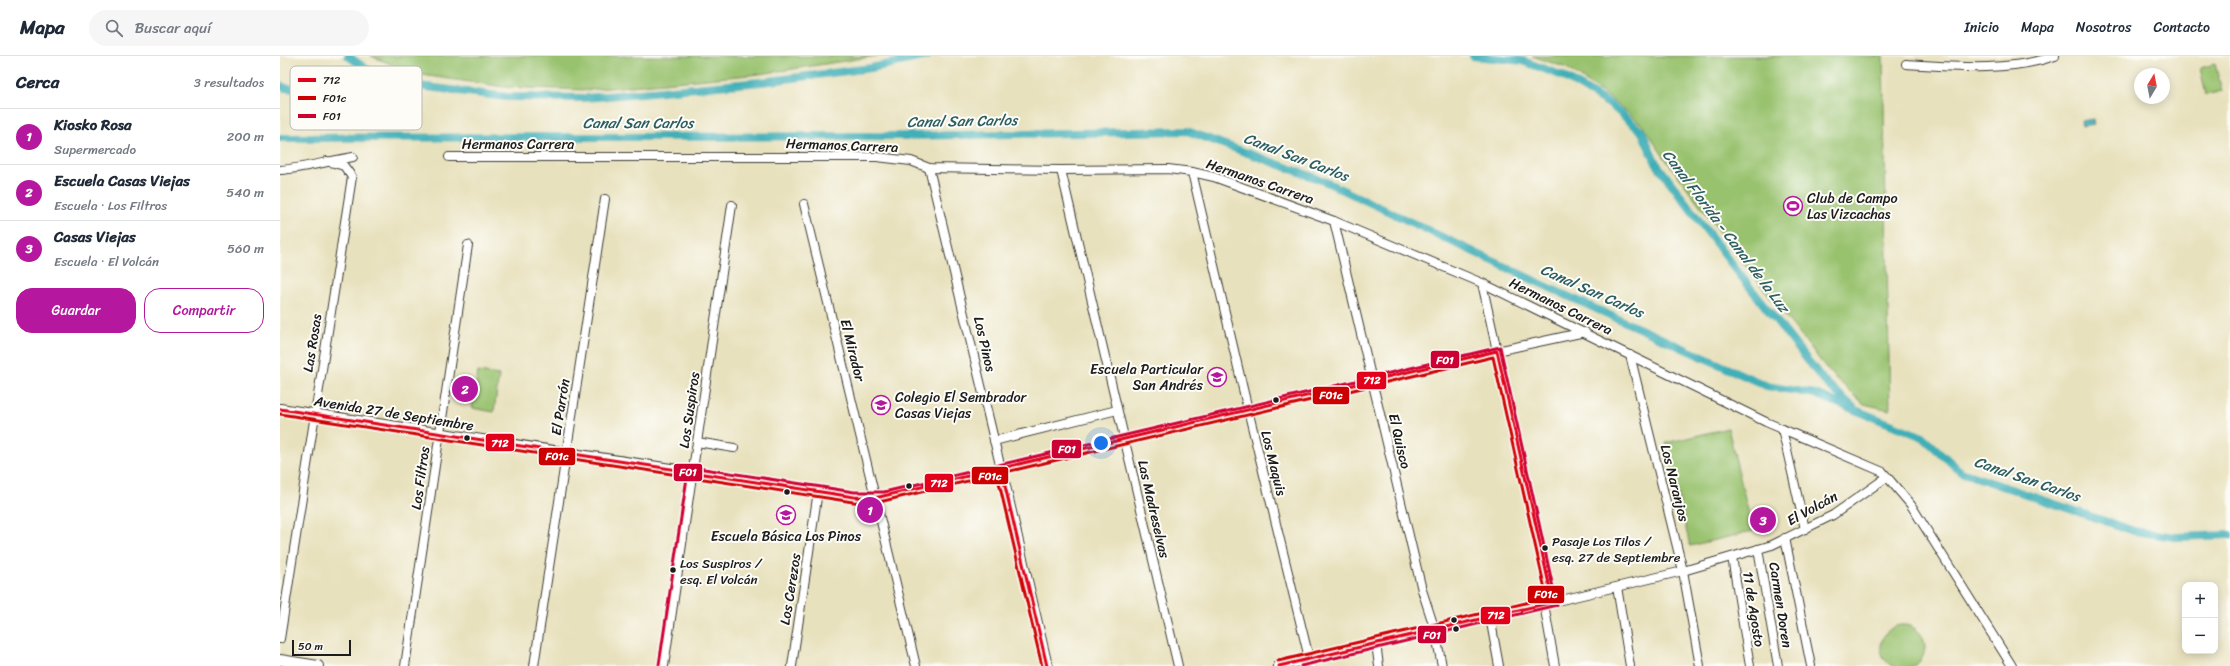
<!DOCTYPE html>
<html lang="es">
<meta charset="utf-8">
<style>
body{margin:0;font-family:Sriracha,sans-serif;background:#f6f6f7;color:#1f2937}
.controls{position:absolute;right:12px;bottom:12px;display:grid;overflow:hidden;border-radius:8px;box-shadow:0 2px 10px #0003}
.controls button{width:36px;height:36px;display:grid;place-items:center;padding:0;border:0;border-bottom:1px solid #e0e1e3;background:#fff;color:#1f2937;font:20px sans-serif}
.compass{position:absolute;left:1854px;top:12px;width:36px;height:36px;border-radius:50%;background:#fff;box-shadow:0 2px 10px #0003;rotate:10deg}
.scale{position:absolute;left:12px;bottom:10px;width:59px;box-sizing:border-box;padding-left:4px;border:2px solid #1c1c1c;border-top:0;font-size:11px;line-height:14px;white-space:nowrap;color:#1c1c1c;-webkit-text-stroke:3px #fdfcf7;paint-order:stroke}
.you{position:absolute;left:821px;top:387px;width:14px;height:14px;margin:-10px;border:3px solid #fff;border-radius:50%;background:#1a73e8;box-shadow:0 0 0 6px #1a73e833}
.badge{display:grid;place-items:center;width:26px;height:26px;border-radius:50%;background:#b5179e;color:#fff;font-size:13px;font-weight:700}
.pin{position:absolute;translate:-50% -50%;border:2px solid #fff;box-shadow:0 1px 4px #0006}
.list{margin:0;padding:0;list-style:none}
h2{display:flex;justify-content:space-between;align-items:center;height:52px;margin:0;padding:0 16px;font-size:17px}
h2 small{font-size:13px;font-weight:400;color:#747a83}
.list li{display:grid;grid-template-columns:26px 1fr auto;gap:12px;align-items:center;box-sizing:border-box;height:56px;padding:0 16px;border-top:1px solid #e0e1e3}
.list b{display:block;font-size:15px;white-space:nowrap}
.list p{margin:0;font-size:13px;white-space:nowrap;color:#747a83}
.list em{font-size:13px;font-style:normal;color:#747a83}
.actions{display:flex;gap:8px;padding:12px 16px}
.actions a{flex:1;padding:9px 0;border:1px solid #b5179e;border-radius:16px;text-align:center;font-size:14px;color:#b5179e}
.actions .main{background:#b5179e;color:#fff}
.icon{flex:none;width:22px;height:22px;fill:none;stroke:currentColor;stroke-width:2;stroke-linecap:round;stroke-linejoin:round}
.map{position:relative;flex:none;width:1950px;height:610px;overflow:hidden}
header{display:flex;align-items:center;gap:24px;box-sizing:border-box;height:56px;padding:0 20px;background:#fff;border-bottom:1px solid #e0e1e3}
header strong{font-size:19px}
nav{display:flex;gap:22px;margin-inline-start:auto;font-size:14px}
.search{width:280px;height:36px;background:#f6f6f7;display:flex;align-items:center;gap:10px;box-sizing:border-box;padding:0 14px;border-radius:22px;color:#747a83;font-size:15px}
main{display:flex}
aside{flex:1;background:#fff}
.map>svg:first-child{display:block}
</style>
<header>
<strong>Mapa</strong>
<div class="search"><svg class="icon" aria-label="search" viewBox="0 0 24 24"><circle cx="10" cy="10" r="6"/><path d="M15 15l6 6"/></svg>Buscar aquí</div>
<nav><a>Inicio</a><a>Mapa</a><a>Nosotros</a><a>Contacto</a></nav>
</header>
<main>
<aside>
<h2>Cerca<small>3 resultados</small></h2>
<ul class="list">
<li><span class="badge">1</span><div><b>Kiosko Rosa</b><p>Supermercado</p></div><em>200 m</em></li>
<li><span class="badge">2</span><div><b>Escuela Casas Viejas</b><p>Escuela · Los Filtros</p></div><em>540 m</em></li>
<li><span class="badge">3</span><div><b>Casas Viejas</b><p>Escuela · El Volcán</p></div><em>560 m</em></li>
</ul>
<div class="actions"><a class="main">Guardar</a><a>Compartir</a></div>
</aside>
<div class="map">
<svg width="1950" height="610" viewBox="0 0 1950 610">
<rect width="100%" height="100%" fill="#fdfcf7"/>
<filter id="ink" filterUnits="userSpaceOnUse"><feTurbulence type="fractalNoise" baseFrequency=".025" numOctaves="2"/><feDisplacementMap in="SourceGraphic" scale="8" xChannelSelector="R" yChannelSelector="G"/><feConvolveMatrix kernelMatrix="1 2 1 2 8 2 1 2 1" color-interpolation-filters="sRGB"/></filter>
<filter id="wash" filterUnits="userSpaceOnUse"><feTurbulence type="fractalNoise" baseFrequency=".012" numOctaves="4" result="noise"/><feDisplacementMap in="SourceGraphic" scale="16" xChannelSelector="R" yChannelSelector="G"/><feGaussianBlur stdDeviation="0.9" result="paint"/><feColorMatrix in="noise" values="0 0 0 0 0 0 0 0 0 0 0 0 0 0 0 0 0 1.4 0 .05"/><feComposite in="paint" operator="in"/></filter>
<g filter="url(#wash)">
<rect width="100%" height="100%" fill="#e8e1bd"/>
<g fill="#99c26e" stroke="#5a6f45">
<polygon points="91,0 597,0 480,18 307,34 225,31 135,18"/>
<polygon points="1252,0 1603,0 1610,354 1584,348 1551,318 1458,200 1384,101 1362,69 1335,46 1287,12"/>
<polygon points="1935,8 1942,35 1926,39 1920,12"/>
<polygon points="198,316 219,319 214,356 192,352"/>
<polygon points="1448,372 1473,475 1410,490 1386,387"/>
<circle cx="1623" cy="591" r="22"/>
</g>
<polygon fill="#3fafb8" stroke="#2e666a" points="1813,63 1814,69 1802,71 1801,65"/>
<g fill="none" stroke-linecap="round" stroke-linejoin="round">
<g stroke="#3fafb8" stroke-width="8">
<polyline points="68,0 88,14 139,30 227,41 306,42 481,26 591,12 647,0"/>
<polyline points="1193,0 1243,5 1283,20 1331,49 1362,76 1376,107 1450,206 1544,325 1573,351"/>
<polyline points="0,29 5,32 103,41"/>
<polyline points="0,82 623,80 907,75 1044,125 1272,233 1487,330 1535,338 1643,381 1681,416 1854,475 1895,481 1950,479"/>
</g>
</g>
</g>
<g filter="url(#ink)">
<g fill="none" stroke-linecap="round" stroke-linejoin="round">
<defs>
<g id="minor">
<path d="M 1626,8 C 1675,11 1728,16 1775,0"/>
<polyline points="169,101 597,101 631,105 649,112 781,114 888,113 912,116 934,121 1054,165 1202,227 1486,366 1603,416 1631,449 1732,610"/>
<polyline points="649,112 721,413"/>
<path d="M 0,114 C 25,112 48,105 73,101"/>
<polyline points="781,114 898,610"/>
<polyline points="912,116 968,354 1031,610"/>
<polyline points="524,148 636,610"/>
<polyline points="1054,165 1142,534 1155,574 1162,610"/>
<polyline points="1202,227 1217,295 1305,276"/>
<polyline points="1350,299 1403,515 1420,610"/>
<polyline points="1502,373 1525,473"/>
<polyline points="714,385 837,354"/>
<polyline points="417,386 454,392"/>
<polyline points="1505,482 1531,610"/>
<polyline points="1478,493 1498,610"/>
<polyline points="1452,501 1470,610"/>
<polyline points="1337,531 1350,610"/>
<polyline points="1273,546 1403,515 1492,489 1553,459 1607,421"/>
<polyline points="1264,548 1275,610"/>
<polyline points="1210,561 1219,610"/>
<polyline points="0,583 72,121 64,110 47,105"/>
<polyline points="1096,587 1099,610"/>
<polyline points="125,610 188,189"/>
<polyline points="254,610 325,143"/>
<polyline points="384,610 452,149"/>
<polyline points="512,610 538,435"/>
</g>
<g id="tertiary">
<polyline points="0,353 574,441 595,442 614,439 1217,295 1273,546 999,610"/>
<polyline points="721,413 767,610"/>
<polyline points="0,604 38,610"/>
</g>
</defs>
<use href="#minor" stroke="#3b3a34" stroke-width="10"/>
<use href="#tertiary" stroke="#3b3a34" stroke-width="12"/>
<use href="#minor" stroke="#fff" stroke-width="8"/>
<use href="#tertiary" stroke="#fff" stroke-width="10"/>
<defs>
<g id="bus-1">
<polyline points="0,353 574,441 595,442 1217,295 1273,546 999,610"/>
<polyline points="721,413 767,610"/>
</g>
<g id="bus-2">
<polyline points="0,358 573,446 595,447 1213,301 1267,542 998,605"/>
<polyline points="716,414 762,610"/>
</g>
<polyline id="bus-3" points="379,609 408,415 411,411 574,436 604,436 1220,291 1277,549 1021,610"/>
</defs>
<use href="#bus-1" stroke="#fdfcf7" stroke-width="6"/>
<use href="#bus-2" stroke="#fdfcf7" stroke-width="6"/>
<use href="#bus-3" stroke="#fdfcf7" stroke-width="6"/>
<use href="#bus-1" stroke="#e2001a" stroke-width="3"/>
<use href="#bus-2" stroke="#c00" stroke-width="3"/>
<use href="#bus-3" stroke="#c03" stroke-width="3"/>
</g>
</g>
<defs>
<symbol id="stadium-ring" viewBox="-11 -11 22 22"><circle r="9.5" fill="#fdfcf7" stroke="#b5179e" stroke-width="1.5"/><path d="M0-5a6.5 5 0 1 0 0 10a6.5 5 0 1 0 0-10ZM-3.5-1.8h7v3.6h-7Z" fill="#b5179e"/></symbol>
<symbol id="school-ring" viewBox="-11 -11 22 22"><circle r="9.5" fill="#fdfcf7" stroke="#b5179e" stroke-width="1.5"/><path d="M0-5L7-2L0 1L-7-2ZM-4 1L0 2.5L4 1V4Q0 6-4 4Z" fill="#b5179e"/></symbol>
</defs>
<g fill-rule="evenodd">
<use href="#stadium-ring" x="1502" y="139" width="22" height="22"/>
<use href="#school-ring" x="926" y="310" width="22" height="22"/>
<use href="#school-ring" x="590" y="338" width="22" height="22"/>
<use href="#school-ring" x="495" y="448" width="22" height="22"/>
</g>
<g fill="#1c1c1c" stroke="#fdfcf7" stroke-width="1.5">
<circle cx="996" cy="344" r="3.5"/>
<circle cx="187" cy="382" r="3.5"/>
<circle cx="629" cy="430" r="3.5"/>
<circle cx="507" cy="436" r="3.5"/>
<circle cx="1265" cy="492" r="3.5"/>
<circle cx="393" cy="514" r="3.5"/>
<circle cx="1174" cy="564" r="3.5"/>
<circle cx="1176" cy="573" r="3.5"/>
</g>
<g text-anchor="middle" stroke-width="4" stroke-linejoin="round" paint-order="stroke">
<g font-size="13" fill="#1c1c1c" stroke="#fdfcf7" text-anchor="start">
<text x="1272" y="490">Pasaje Los Tilos /<tspan x="1272" dy="16">esq. 27 de Septiembre</tspan></text>
<text x="400" y="512">Los Suspiros /<tspan x="400" dy="16">esq. El Volcán</tspan></text>
</g>
<g font-size="14" fill="#1c1c1c" stroke="#fdfcf7">
<text x="238" y="93">Hermanos Carrera</text>
<text transform="translate(562 89) rotate(2)" y="5">Hermanos Carrera</text>
<text transform="translate(980 125) rotate(19)" y="5">Hermanos Carrera</text>
<text transform="translate(1281 250) rotate(26)" y="5">Hermanos Carrera</text>
<text transform="translate(32 287) rotate(-81)" y="5">Las Rosas</text>
<text transform="translate(705 288) rotate(77)" y="5">Los Pinos</text>
<text transform="translate(573 294) rotate(76)" y="5">El Mirador</text>
<text transform="translate(280 351) rotate(-81)" y="5">El Parrón</text>
<text transform="translate(409 354) rotate(-82)" y="5">Los Suspiros</text>
<text transform="translate(114 357) rotate(9)" y="5">Avenida 27 de Septiembre</text>
<text transform="translate(1120 385) rotate(77)" y="5">El Quisco</text>
<text transform="translate(994 407) rotate(76)" y="5">Los Maquis</text>
<text transform="translate(140 422) rotate(-82)" y="5">Los Filtros</text>
<text transform="translate(1395 427) rotate(76)" y="5">Los Naranjos</text>
<text transform="translate(1532 452) rotate(-29)" y="5">El Volcán</text>
<text transform="translate(874 453) rotate(77)" y="5">Las Madreselvas</text>
<text transform="translate(510 533) rotate(-81)" y="5">Los Cerezos</text>
<text transform="translate(1501 549) rotate(81)" y="5">Carmen Doren</text>
<text transform="translate(1474 553) rotate(81)" y="5">11 de Agosto</text>
</g>
<g font-size="14" fill="#1c1c1c" stroke="#fdfcf7" text-anchor="start">
<text x="1527" y="147">Club de Campo<tspan x="1527" dy="16">Las Vizcachas</tspan></text>
<text x="923" y="318" text-anchor="end">Escuela Particular<tspan x="923" dy="16">San Andrés</tspan></text>
<text x="615" y="346">Colegio El Sembrador<tspan x="615" dy="16">Casas Viejas</tspan></text>
<text x="506" y="485" text-anchor="middle">Escuela Básica Los Pinos</text>
</g>
<g font-size="15" font-style="italic" fill="#2c5e62" stroke="#fdfcf7">
<text transform="translate(682 65) rotate(-1)" y="5">Canal San Carlos</text>
<text x="358" y="72">Canal San Carlos</text>
<text transform="translate(1016 101) rotate(21)" y="5">Canal San Carlos</text>
<text transform="translate(1446 175) rotate(53)" y="5">Canal Florida - Canal de la Luz</text>
<text transform="translate(1312 235) rotate(24)" y="5">Canal San Carlos</text>
<text transform="translate(1747 423) rotate(19)" y="5">Canal San Carlos</text>
</g>
</g>
<rect x="10" y="10" width="132" height="64" rx="6" fill="#fdfcf7" stroke="#bab9b5" stroke-width="1"/>
<rect x="18" y="22" width="18" height="4" fill="#e2001a"/>
<rect x="18" y="40" width="18" height="4" fill="#c00"/>
<rect x="18" y="58" width="18" height="4" fill="#c03"/>
<g font-size="11" fill="#1c1c1c">
<text x="43" y="28">712</text>
<text x="43" y="46">F01c</text>
<text x="43" y="64">F01</text>
</g>
<g stroke="#fdfcf7" stroke-width="1.5">
<rect x="1150" y="294" width="30" height="19" rx="4" fill="#c03"/>
<rect x="1076" y="315" width="31" height="19" rx="4" fill="#e2001a"/>
<rect x="1032" y="330" width="38" height="19" rx="4" fill="#c00"/>
<rect x="205" y="377" width="30" height="19" rx="4" fill="#e2001a"/>
<rect x="771" y="383" width="31" height="20" rx="4" fill="#c03"/>
<rect x="258" y="391" width="38" height="19" rx="4" fill="#c00"/>
<rect x="393" y="407" width="30" height="19" rx="4" fill="#c03"/>
<rect x="691" y="410" width="38" height="19" rx="4" fill="#c00"/>
<rect x="644" y="417" width="30" height="20" rx="4" fill="#e2001a"/>
<rect x="1247" y="529" width="38" height="19" rx="4" fill="#c00"/>
<rect x="1200" y="550" width="31" height="19" rx="4" fill="#e2001a"/>
<rect x="1137" y="569" width="30" height="19" rx="4" fill="#c03"/>
</g>
<g font-size="11" text-anchor="middle" font-weight="bold" fill="#fff">
<text x="1165" y="308">F01</text>
<text x="1092" y="328">712</text>
<text x="1051" y="343">F01c</text>
<text x="220" y="391">712</text>
<text x="787" y="397">F01</text>
<text x="277" y="404">F01c</text>
<text x="408" y="420">F01</text>
<text x="710" y="424">F01c</text>
<text x="659" y="431">712</text>
<text x="1266" y="542">F01c</text>
<text x="1216" y="563">712</text>
<text x="1152" y="583">F01</text>
</g>
</svg>
<div class="controls">
<button>+</button>
<button>−</button>
</div>
<svg class="compass" viewBox="-18 -18 36 36"><path d="M0-13l5 13h-10z" fill="#e53935"/><path d="M0 13l5-13h-10z" fill="#747a83"/></svg>
<div class="scale">50 m</div>
<div class="you"></div>
<div class="pin badge" style="left:590px;top:454px">1</div>
<div class="pin badge" style="left:185px;top:333px">2</div>
<div class="pin badge" style="left:1483px;top:464px">3</div>
</div>
</main>
